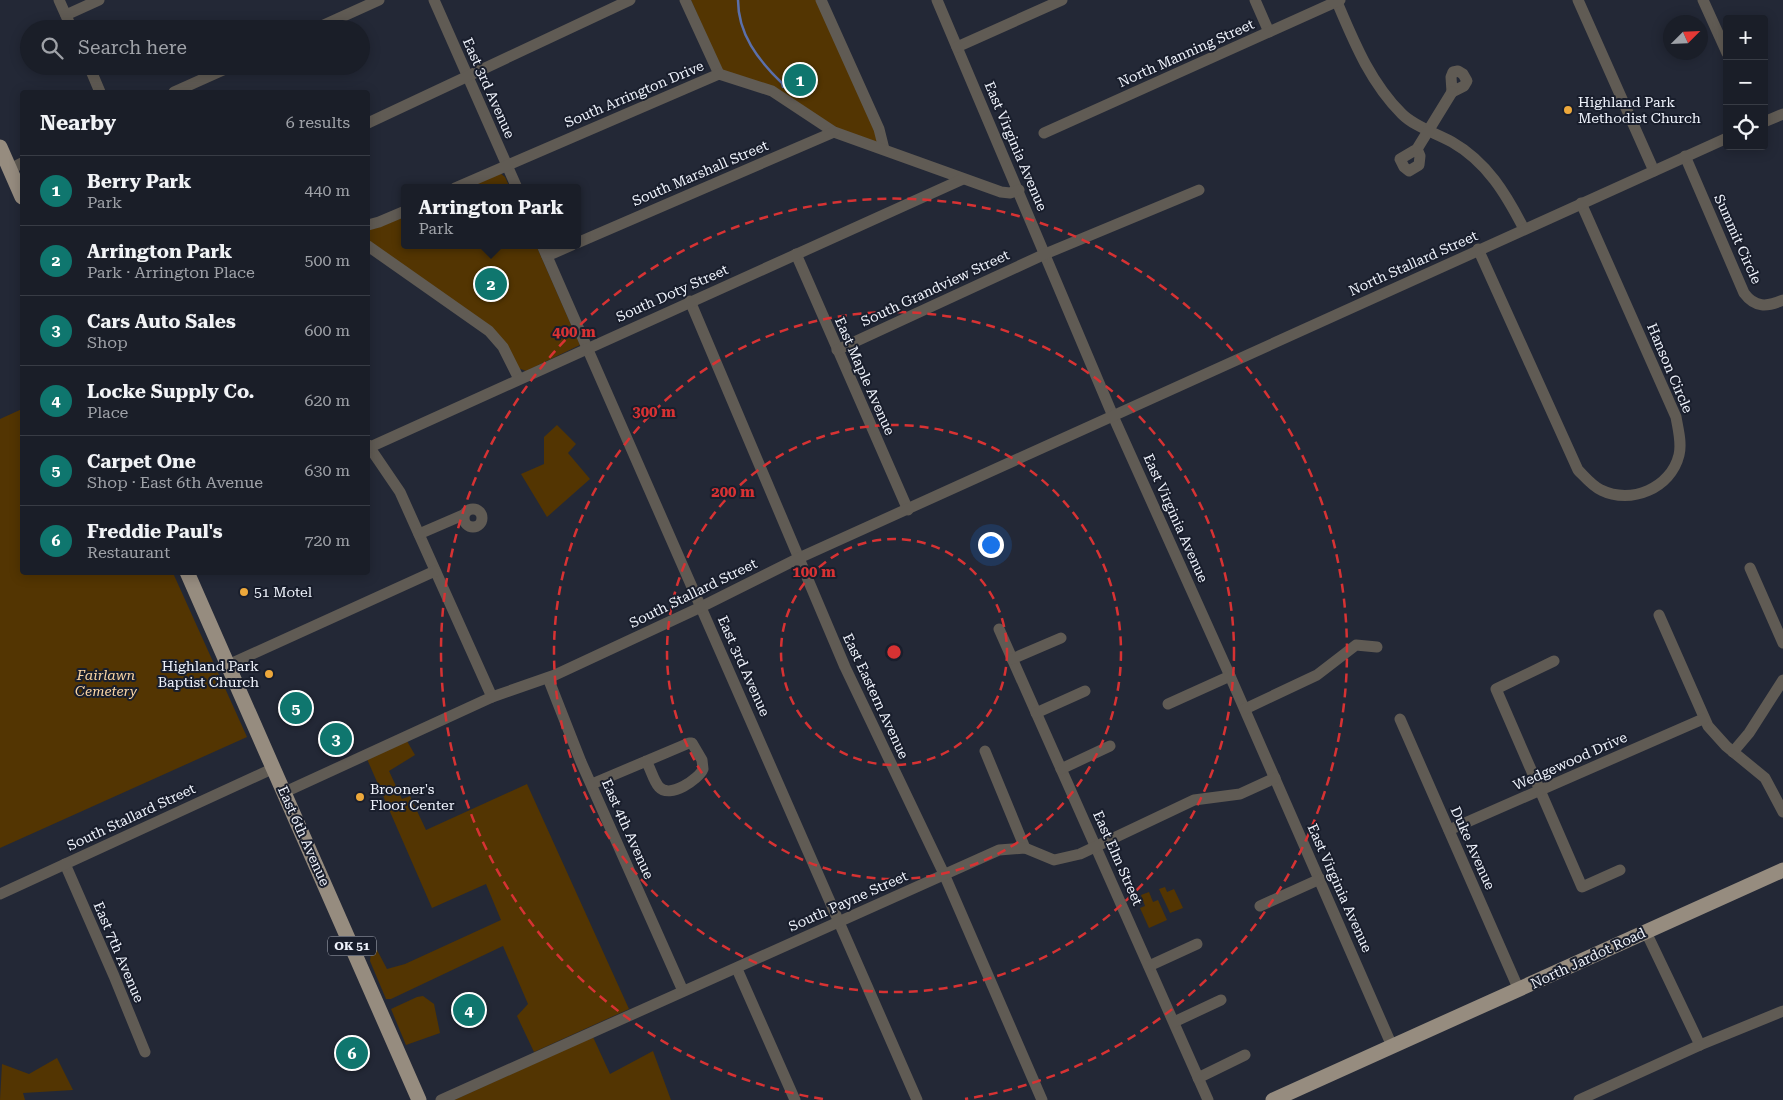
<!DOCTYPE html>
<meta charset="utf-8">
<style>
body{margin:0;font-family:"Roboto Serif",serif;background:#232730;color:#f1f3f6}
.controls{position:absolute;right:15px;top:15px;display:grid;overflow:hidden;border-radius:5px;box-shadow:0 2px 12px #0003}
.controls button{width:45px;height:45px;display:grid;place-items:center;padding:0;border:0;border-bottom:1px solid #383c45;background:#1a1e28;color:#f1f3f6;font:25px sans-serif}
.compass{position:absolute;left:1663px;top:15px;width:45px;height:45px;border-radius:50%;background:#1a1e28;box-shadow:0 2px 12px #0003;rotate:66deg}
.you{position:absolute;left:990px;top:544px;width:18px;height:18px;margin:-12px;border:4px solid #fff;border-radius:50%;background:#1a73e8;box-shadow:0 0 0 8px #1a73e833}
.badge{display:grid;place-items:center;width:32px;height:32px;border-radius:50%;background:#0f766e;color:#fff;font-size:16px;font-weight:700}
.pin{position:absolute;translate:-50% -50%;border:2px solid #fff;box-shadow:0 1px 5px #0006}
.popup{position:absolute;left:401px;top:184px;width:180px;height:65px;box-sizing:border-box;display:grid;place-content:center;border-radius:5px;background:#1a1e28;filter:drop-shadow(0 1px 4px #0005);font-size:16px;white-space:nowrap;color:#9fa2a8}
.popup b{font-size:19px;color:#f1f3f6}
.popup::after{content:'';position:absolute;left:50%;top:100%;margin-left:-10px;border:10px solid transparent;border-top-color:#1a1e28}
.list{margin:0;padding:0;list-style:none}
h2{display:flex;justify-content:space-between;align-items:center;height:65px;margin:0;padding:0 20px;font-size:21px}
h2 small{font-size:16px;font-weight:400;color:#9fa2a8}
.list li{display:grid;grid-template-columns:32px 1fr auto;gap:15px;align-items:center;box-sizing:border-box;height:70px;padding:0 20px;border-top:1px solid #383c45}
.list b{display:block;font-size:19px;white-space:nowrap}
.list p{margin:0;font-size:16px;white-space:nowrap;color:#9fa2a8}
.list em{font-size:16px;font-style:normal;color:#9fa2a8}
.icon{flex:none;width:28px;height:28px;fill:none;stroke:currentColor;stroke-width:2;stroke-linecap:round;stroke-linejoin:round}
.map{position:relative;flex:none;width:1783px;height:1100px;overflow:hidden}
.search{position:absolute;background:#1a1e28;box-shadow:0 2px 12px #0003;left:20px;top:20px;width:350px;height:55px;display:flex;align-items:center;gap:12px;box-sizing:border-box;padding:0 18px;border-radius:28px;color:#9fa2a8;font-size:19px}
.panel{position:absolute;background:#1a1e28;box-shadow:0 2px 12px #0003;left:20px;top:90px;width:350px;height:485px;border-radius:5px}
.map>svg:first-child{display:block}
</style>
<div class="map">
<svg width="1783" height="1100" viewBox="0 0 1783 1100">
<rect width="100%" height="100%" fill="#232836"/>
<g fill="#533502">
<polygon points="691,0 816,0 877,131 880,147 836,130 722,71"/>
<polygon points="500,173 505,177 510,188 467,188"/>
<polygon points="405,216 405,245 536,245 580,345 526,371 518,368 512,355 368,241 368,230"/>
<polygon points="22,409 22,572 173,573 247,737 0,848 0,419"/>
<polygon points="557,425 576,444 568,453 590,479 547,517 521,474 544,464 544,437"/>
<polygon points="407,741 415,755 389,771 402,799 410,796 426,830 527,784 629,1009 534,1052 517,1016 528,1004 503,946 391,999 386,999 370,961 371,952 377,950 387,969 405,964 501,920 486,884 432,908 367,759"/>
<polygon points="1165,887 1167,892 1174,889 1183,908 1170,913 1159,889"/>
<polygon points="1149,892 1153,902 1158,900 1167,920 1149,928 1140,908 1145,906 1141,895"/>
<polygon points="423,996 434,1004 440,1033 406,1045 391,1009 417,997"/>
<polygon points="593,1037 610,1074 653,1051 671,1100 454,1100"/>
<polygon points="57,1058 73,1090 23,1093 25,1100 0,1100 2,1064 29,1074"/>
</g>
<g fill="none" stroke-linecap="round" stroke-linejoin="round">
<path stroke="#5b70ab" stroke-width="2.5" d="M 738,0 C 738,34 758,60 782,83 L 783,87"/>
<g stroke="#605b54" stroke-width="11">
<polyline points="59,0 72,29"/>
<polyline points="434,0 517,188"/>
<polyline points="685,0 719,74"/>
<polyline points="821,0 879,129 884,149"/>
<polyline points="937,0 1113,416 1230,676 1392,1046"/>
<polyline points="1255,0 1269,32"/>
<polyline points="1578,0 1654,171"/>
<polyline points="1703,0 1727,53"/>
<path d="M 1337,2 C 1354,42 1370,82 1402,114 C 1415,127 1436,133 1452,142 C 1487,162 1506,194 1524,229"/>
<polyline points="66,15 99,0"/>
<polyline points="315,29 379,0"/>
<polyline points="957,47 1062,0"/>
<polyline points="89,66 100,92"/>
<polygon points="1458,71 1463,74 1467,81 1464,86 1452,92 1451,77 1453,72"/>
<polyline points="174,92 232,66"/>
<polyline points="1764,122 1783,114"/>
<polyline points="368,123 630,0"/>
<polyline points="1044,133 1340,0"/>
<polyline points="1417,149 1400,159 1404,167 1409,171 1419,165 1420,156 1417,149 1452,92"/>
<path d="M 1685,156 L 1744,293 C 1755,308 1767,307 1783,300"/>
<polyline points="10,169 22,163"/>
<polyline points="455,188 719,74 772,91 834,132 1001,192 1010,193 1019,190"/>
<polyline points="368,225 379,222 405,211"/>
<polyline points="577,243 834,132"/>
<polyline points="542,245 917,1100"/>
<polyline points="368,246 489,331 503,347 519,379"/>
<path d="M 1478,249 L 1578,470 C 1585,477 1592,486 1601,490 C 1631,505 1671,488 1679,455 C 1682,443 1678,429 1676,417 L 1581,203"/>
<polyline points="796,254 908,510"/>
<polyline points="547,256 572,245"/>
<polyline points="690,301 845,667 944,874 1042,1100"/>
<polyline points="837,350 1045,254 1199,190"/>
<polyline points="368,445 400,492 492,697"/>
<polyline points="368,448 963,179"/>
<circle cx="473" cy="518" r="9"/>
<polyline points="419,534 463,515"/>
<polyline points="1750,568 1783,643"/>
<polyline points="1659,615 1708,726 1726,746 1765,778 1783,812"/>
<polyline points="999,629 1208,1100"/>
<polyline points="1012,659 1061,638"/>
<polyline points="1554,661 1496,689 1582,887 1620,870"/>
<polyline points="228,665 435,571"/>
<polyline points="548,678 581,762 683,991"/>
<polyline points="1168,704 1230,676"/>
<polyline points="1245,709 1317,675 1356,645 1377,647"/>
<polyline points="1036,713 1085,691"/>
<polyline points="1400,719 1519,990"/>
<polyline points="985,751 1025,848"/>
<polyline points="1733,752 1749,733 1783,680"/>
<polyline points="1061,769 1110,746"/>
<path d="M 592,784 L 689,743 L 692,743 L 702,760 L 703,769 C 699,779 670,799 659,787 C 653,780 651,769 646,761"/>
<polyline points="285,792 492,697 555,675 701,607 799,558 1727,138"/>
<polyline points="1449,830 1703,719"/>
<polyline points="65,864 114,976 145,1052"/>
<polyline points="0,894 274,768"/>
<polyline points="1260,906 1320,879"/>
<polyline points="1646,932 1700,1045"/>
<polyline points="1149,966 1197,944"/>
<polyline points="737,969 795,1100"/>
<polyline points="1174,1022 1221,1000"/>
<polyline points="1198,1078 1245,1055"/>
<polyline points="441,1100 999,850 1025,848 1054,860 1080,854 1194,800 1240,794 1275,778"/>
<polyline points="1579,1100 1700,1045 1783,1011"/>
</g>
<g stroke="#968c7f" stroke-width="15">
<polyline points="0,147 22,197"/>
<polyline points="187,572 419,1100"/>
<polyline points="1273,1100 1783,870"/>
</g>
</g>
<g fill="none" stroke="#d73233" stroke-width="2.5" stroke-dasharray="9 6">
<circle cx="894" cy="652" r="113"/>
<circle cx="894" cy="652" r="227"/>
<circle cx="894" cy="652" r="340"/>
<path d="M823 1099A453 453 0 1 1 965 1099"/>
</g>
<g fill="#eda83b" stroke="#191e2c" stroke-width="2">
<circle cx="1568" cy="110" r="5"/>
<circle cx="244" cy="592" r="5"/>
<circle cx="269" cy="674" r="5"/>
<circle cx="360" cy="797" r="5"/>
</g>
<g text-anchor="middle" stroke-width="4" stroke-linejoin="round" paint-order="stroke">
<rect fill="#191e2c" stroke="#afb3be" stroke-width="1" x="328" y="936.5" width="48" height="19" rx="4"/>
<g font-size="12" font-weight="bold" fill="#eff3fc">
<text x="352" y="950">OK 51</text>
</g>
<g font-size="14" fill="#eff3fc" stroke="#191e2c">
<text transform="translate(1186 53) rotate(-24)" y="5">North Manning Street</text>
<text transform="translate(489 88) rotate(66)" y="5">East 3rd Avenue</text>
<text transform="translate(634 94) rotate(-23)" y="5">South Arrington Drive</text>
<text transform="translate(1016 146) rotate(67)" y="5">East Virginia Avenue</text>
<text transform="translate(700 173) rotate(-23)" y="5">South Marshall Street</text>
<text transform="translate(1738 239) rotate(66)" y="5">Summit Circle</text>
<text transform="translate(1413 263) rotate(-24)" y="5">North Stallard Street</text>
<text transform="translate(935 288) rotate(-25)" y="5">South Grandview Street</text>
<text transform="translate(672 293) rotate(-24)" y="5">South Doty Street</text>
<text transform="translate(1670 368) rotate(67)" y="5">Hanson Circle</text>
<text transform="translate(865 376) rotate(66)" y="5">East Maple Avenue</text>
<text transform="translate(1176 518) rotate(66)" y="5">East Virginia Avenue</text>
<text transform="translate(693 593) rotate(-26)" y="5">South Stallard Street</text>
<text transform="translate(744 666) rotate(66)" y="5">East 3rd Avenue</text>
<text transform="translate(876 696) rotate(65)" y="5">East Eastern Avenue</text>
<text transform="translate(1570 761) rotate(-24)" y="5">Wedgewood Drive</text>
<text transform="translate(131 817) rotate(-25)" y="5">South Stallard Street</text>
<text transform="translate(628 829) rotate(66)" y="5">East 4th Avenue</text>
<text transform="translate(304 836) rotate(66)" y="5">East 6th Avenue</text>
<text transform="translate(1473 848) rotate(66)" y="5">Duke Avenue</text>
<text transform="translate(1118 858) rotate(66)" y="5">East Elm Street</text>
<text transform="translate(1340 888) rotate(66)" y="5">East Virginia Avenue</text>
<text transform="translate(848 901) rotate(-24)" y="5">South Payne Street</text>
<text transform="translate(119 952) rotate(67)" y="5">East 7th Avenue</text>
<text transform="translate(1588 958) rotate(-25)" y="5">North Jardot Road</text>
</g>
<g font-size="14" fill="#eff3fc" stroke="#191e2c" text-anchor="start">
<text x="1578" y="107">Highland Park<tspan x="1578" dy="16">Methodist Church</tspan></text>
<text x="254" y="597">51 Motel</text>
<text x="259" y="671" text-anchor="end">Highland Park<tspan x="259" dy="16">Baptist Church</tspan></text>
<text x="370" y="794">Brooner's<tspan x="370" dy="16">Floor Center</tspan></text>
</g>
<g font-size="14" font-style="italic" fill="#fad5a4" stroke="#191e2c">
<text x="106" y="680">Fairlawn<tspan x="106" dy="16">Cemetery</tspan></text>
</g>
</g>
<circle cx="894" cy="652" r="8" fill="#d73233" stroke="#191e2c" stroke-width="2.5"/>
<g font-size="15" text-anchor="middle" font-weight="bold" fill="#d73233" stroke="#191e2c" stroke-width="4" stroke-linejoin="round" paint-order="stroke">
<text x="574" y="337">400 m</text>
<text x="654" y="417">300 m</text>
<text x="733" y="497">200 m</text>
<text x="814" y="577">100 m</text>
</g>
</svg>
<div class="controls">
<button>+</button>
<button>−</button>
<button><svg class="icon" aria-label="locate" viewBox="0 0 24 24"><circle cx="12" cy="12" r="6"/><path d="M12 2v4M12 18v4M2 12h4M18 12h4"/></svg></button>
</div>
<svg class="compass" viewBox="-18 -18 36 36"><path d="M0-13l5 13h-10z" fill="#e53935"/><path d="M0 13l5-13h-10z" fill="#9fa2a8"/></svg>
<div class="you"></div>
<div class="pin badge" style="left:800px;top:80px">1</div>
<div class="pin badge" style="left:491px;top:284px">2</div>
<div class="popup"><b>Arrington Park</b>Park</div>
<div class="pin badge" style="left:336px;top:739px">3</div>
<div class="pin badge" style="left:469px;top:1010px">4</div>
<div class="pin badge" style="left:296px;top:708px">5</div>
<div class="pin badge" style="left:352px;top:1053px">6</div>
<div class="search"><svg class="icon" aria-label="search" viewBox="0 0 24 24"><circle cx="10" cy="10" r="6"/><path d="M15 15l6 6"/></svg>Search here</div>
<section class="panel">
<h2>Nearby<small>6 results</small></h2>
<ul class="list">
<li><span class="badge">1</span><div><b>Berry Park</b><p>Park</p></div><em>440 m</em></li>
<li><span class="badge">2</span><div><b>Arrington Park</b><p>Park · Arrington Place</p></div><em>500 m</em></li>
<li><span class="badge">3</span><div><b>Cars Auto Sales</b><p>Shop</p></div><em>600 m</em></li>
<li><span class="badge">4</span><div><b>Locke Supply Co.</b><p>Place</p></div><em>620 m</em></li>
<li><span class="badge">5</span><div><b>Carpet One</b><p>Shop · East 6th Avenue</p></div><em>630 m</em></li>
<li><span class="badge">6</span><div><b>Freddie Paul's</b><p>Restaurant</p></div><em>720 m</em></li>
</ul>
</section>
</div>
